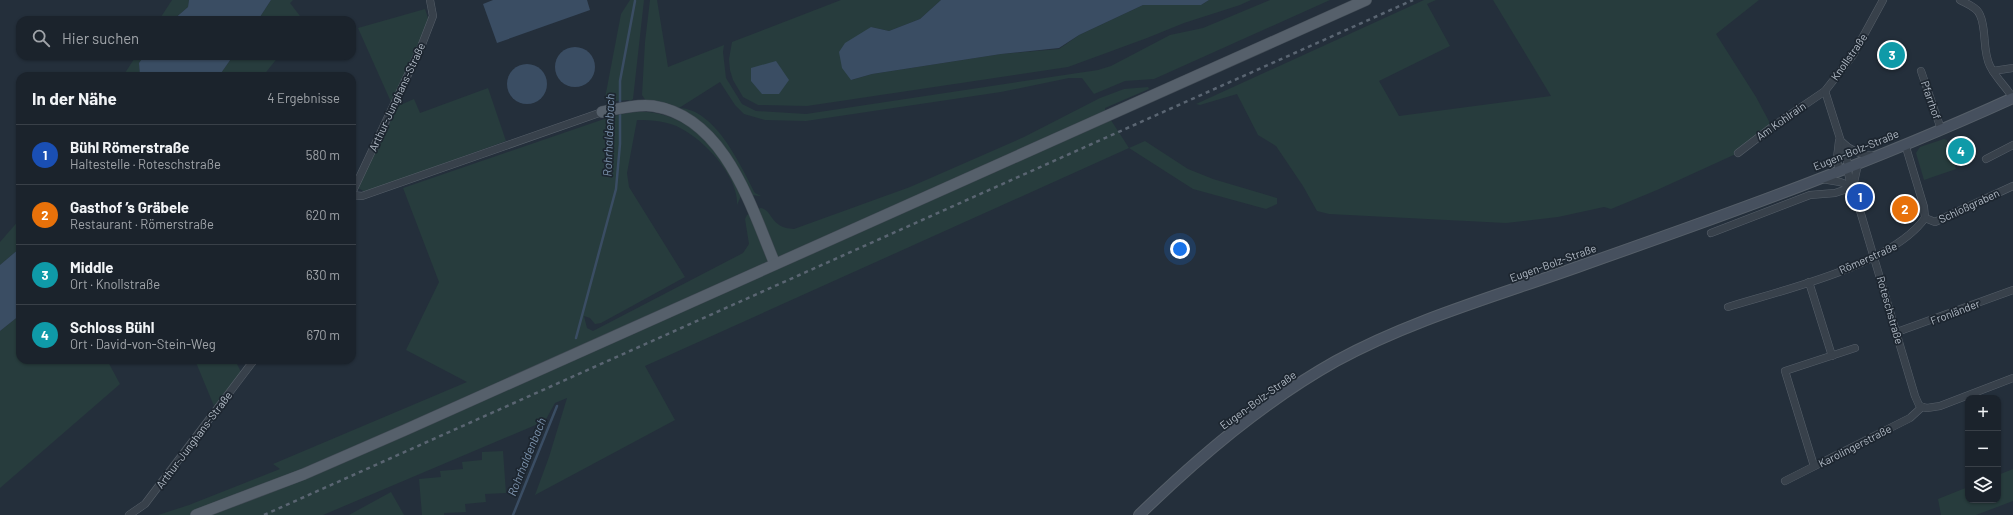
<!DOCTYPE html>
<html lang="de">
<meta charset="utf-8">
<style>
body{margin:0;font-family:Barlow,sans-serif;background:#282f38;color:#f1f3f6}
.controls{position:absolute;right:12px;bottom:12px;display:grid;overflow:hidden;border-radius:8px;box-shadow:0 1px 3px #0004}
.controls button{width:36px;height:36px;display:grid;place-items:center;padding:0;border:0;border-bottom:1px solid #394048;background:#1b232c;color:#f1f3f6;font:20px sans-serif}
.you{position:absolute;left:1180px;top:249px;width:14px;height:14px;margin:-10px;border:3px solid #fff;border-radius:50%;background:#1a73e8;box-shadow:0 0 0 6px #1a73e833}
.badge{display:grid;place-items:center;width:26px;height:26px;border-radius:50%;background:#ea580c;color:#fff;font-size:13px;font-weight:700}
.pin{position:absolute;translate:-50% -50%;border:2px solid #fff;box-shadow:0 1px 4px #0006}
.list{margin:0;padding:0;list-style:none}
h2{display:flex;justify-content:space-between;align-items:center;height:52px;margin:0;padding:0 16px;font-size:17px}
h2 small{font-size:13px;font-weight:400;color:#a0a4a9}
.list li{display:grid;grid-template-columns:26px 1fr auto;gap:12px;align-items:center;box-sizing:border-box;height:60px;padding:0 16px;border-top:1px solid #394048}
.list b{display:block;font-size:15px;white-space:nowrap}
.list p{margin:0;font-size:13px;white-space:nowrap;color:#a0a4a9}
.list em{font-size:13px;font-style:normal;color:#a0a4a9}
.icon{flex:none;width:22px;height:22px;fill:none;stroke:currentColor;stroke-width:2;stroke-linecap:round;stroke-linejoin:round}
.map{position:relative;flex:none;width:2013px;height:515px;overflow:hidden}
.search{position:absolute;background:#1b232c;box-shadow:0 1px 3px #0004;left:16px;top:16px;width:340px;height:44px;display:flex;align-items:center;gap:10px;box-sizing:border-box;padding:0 14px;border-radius:12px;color:#a0a4a9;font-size:15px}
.panel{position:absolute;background:#1b232c;box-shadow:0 1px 3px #0004;left:16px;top:72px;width:340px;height:292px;border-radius:12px}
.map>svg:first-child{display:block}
</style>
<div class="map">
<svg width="2013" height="515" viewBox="0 0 2013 515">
<rect width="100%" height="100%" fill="#242f3b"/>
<g fill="#273c3d">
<polygon points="172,0 189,0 188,7 173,20 159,20"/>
<polygon points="271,0 293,0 290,3 303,20 258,20"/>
<polygon points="630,0 644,0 633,99 630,101 628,100 607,102 605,98 621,14"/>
<path d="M 650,0 L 657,0 L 668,67 L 724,45 L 723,52 L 726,78 L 742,104 L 756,111 L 806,114 L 1098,70 L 1111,66 L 1170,35 L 1203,28 L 1270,0 L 1330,0 L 1154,79 L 1125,81 L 1094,94 L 1082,78 L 1069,78 L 1001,92 L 806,121 L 765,120 L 744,114 L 735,105 L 720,82 L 679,108 C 715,109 740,164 755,193 L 761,196 L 751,195 L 734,160 L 716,136 L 704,125 L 646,101 L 642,95 L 645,42 Z"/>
<polygon points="841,0 941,0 920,19 889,31 871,27 852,80 872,74 1001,54 1059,49 1079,35 1143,5 1201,5 1209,0 1251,0 1240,5 1184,23 1147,38 1068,67 807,106 758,105 743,97 733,80 730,70 729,59 732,42"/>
<polygon points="1424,0 1436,0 1427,4 1450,46 1379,81 1399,116 1551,96 1493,0 1759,0 1716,34 1756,97 1772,127 1738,153 1657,190 1611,209 1604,207 1558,217 1506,223 1329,214 1317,211 1303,186 1276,146 1258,135 1237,94 1200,105 1196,104"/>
<polygon points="425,9 428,18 419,46 391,102 358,28"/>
<polygon points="136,56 144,56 139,63 140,76 123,76"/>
<polygon points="233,56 279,56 263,76 219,76"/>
<path d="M 1148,87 L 1149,89 L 1105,108 L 1105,111 L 1129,148 L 1145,141 L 1188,169 L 1213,179 L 1277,198 L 1277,204 L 1266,209 L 1193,189 L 1129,148 L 645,366 L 675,420 L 535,495 L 549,457 L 567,398 L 555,403 L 545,421 L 323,515 L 158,515 L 189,505 L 280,469 L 273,464 L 467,382 L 406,350 L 439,282 L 403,188 L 613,116 C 620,115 629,112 637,112 C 666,110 701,128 717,152 C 727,165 733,181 741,196 L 737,205 C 739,177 705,141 682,129 C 669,121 652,120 637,120 L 627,173 L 629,187 L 685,277 L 601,323 L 595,324 L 590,318 L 584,316 L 587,328 L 593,331 L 743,253 L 749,244 L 745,219 L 747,215 L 760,208 C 773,209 769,228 794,229 L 910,187 L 1024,137 L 1100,98 L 1124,89 Z"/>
<polygon points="488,88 506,141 365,192 358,188 398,106 414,99 420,113"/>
<polygon points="1944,139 1947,140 1956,169 1924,180 1916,153 1920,147"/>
<polygon points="20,219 20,248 0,265 0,242"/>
<polygon points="20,315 20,360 107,360 120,384 0,488 0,331"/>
<polygon points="195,360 235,360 241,372 214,406"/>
<polygon points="503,451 506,493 485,494 486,502 465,504 466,512 444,513 444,515 422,515 419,479 441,477 440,471 463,469 462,462 482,460 482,452"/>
<polygon points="2013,469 2013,501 1976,515 1941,515 1938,499 1968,487 1968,500 1998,500 1998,475"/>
<polygon points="391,492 404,515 349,515"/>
</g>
<g fill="#3a4d63">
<polygon points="189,0 271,0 258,20 173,20 188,7"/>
<polygon points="493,0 587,0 590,10 497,43 483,4"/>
<polygon points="941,0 1209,0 1201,5 1143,5 1079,35 1059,48 1001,54 872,74 851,80 842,68 839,52 845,43 871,27 889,31 920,19"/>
<circle cx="575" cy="67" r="20"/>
<polygon points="144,56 233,56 219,76 140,76 139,63"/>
<polygon points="776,61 789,80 779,94 762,94 751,81 751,68"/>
<circle cx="527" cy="84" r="20"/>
<polygon points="20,248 20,315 0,331 0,265"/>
</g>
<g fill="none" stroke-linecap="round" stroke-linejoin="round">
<g stroke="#3a4d63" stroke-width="2.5">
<polyline points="620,105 620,81 635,1"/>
<polyline points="576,338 616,189 620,144 620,112"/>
<polyline points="513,515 557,406"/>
</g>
<defs>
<g id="street">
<path d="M 1960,0 C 1967,4 1977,7 1980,15 C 1987,30 1982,50 1990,66 C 1996,78 2006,87 2013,98"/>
<polyline points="1921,71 1941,129"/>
<polyline points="1993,71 2013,68"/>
<path d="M 1842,142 C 1851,152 1862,155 1875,156"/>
<polyline points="1738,153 1772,127 1825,91"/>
<polyline points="1986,159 2013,145"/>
<polyline points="1847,167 1850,182 1853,187 1915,396 1919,405 1922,407"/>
<polyline points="1849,167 1825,91 1853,55 1883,0"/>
<polyline points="1839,170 1837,158 1839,141"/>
<polyline points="1822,179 1840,182 1853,187"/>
<polyline points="1853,187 1858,164"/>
<polyline points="352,193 421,47 433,16 430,0"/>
<polyline points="352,195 362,196 602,112"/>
<polyline points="1925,218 1935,222 2013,186"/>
<polyline points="1711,233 1810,195 1835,193 1853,187"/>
<polyline points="1809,282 1832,356"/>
<path d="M 1728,307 C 1783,290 1892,265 1925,218 L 1924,207 L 1905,144"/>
<polyline points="1897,332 2013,290"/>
<polyline points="1922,407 1927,408 1940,406 2013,378"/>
<polyline points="1814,466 1785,371 1855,348"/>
<polyline points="1785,481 1910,418 1922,407"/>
<polyline points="129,515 145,504 254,360"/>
</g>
<path id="secondary" d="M 1139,515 C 1199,457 1263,402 1336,361 C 1413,319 1500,295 1583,265 C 1728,214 1873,162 2013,98"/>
<g id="primary">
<path d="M 602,112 C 617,109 637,104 653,106 C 725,117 751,207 775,264"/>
<polyline points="196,515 304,474 405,430 1366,0"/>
</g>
</defs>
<use href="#street" stroke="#565f69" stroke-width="8"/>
<use href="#secondary" stroke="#565f69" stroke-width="12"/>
<use href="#primary" stroke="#414a54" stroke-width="12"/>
<use href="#street" stroke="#38414b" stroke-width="7"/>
<use href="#secondary" stroke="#46505e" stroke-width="10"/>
<use href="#primary" stroke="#56606b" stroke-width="11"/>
<polyline stroke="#5a6572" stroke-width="2.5" stroke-dasharray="4 4" stroke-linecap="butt" points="264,515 1413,0"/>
</g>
<g text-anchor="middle" stroke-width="3.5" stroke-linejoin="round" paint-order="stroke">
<g font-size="11" fill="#b3bcc7" stroke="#1d2630">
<text transform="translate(1849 57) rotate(-55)" y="4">Knollstraße</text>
<text transform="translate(397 97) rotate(-65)" y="4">Arthur-Junghans-Straße</text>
<text transform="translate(1931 100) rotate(71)" y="4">Pfarrhof</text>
<text transform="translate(1781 121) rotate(-35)" y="4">Am Kohlrain</text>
<text transform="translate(1856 150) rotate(-22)" y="4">Eugen-Bolz-Straße</text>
<text transform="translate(1969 206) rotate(-25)" y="4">Schloßgraben</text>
<text transform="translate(1868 258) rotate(-24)" y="4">Römerstraße</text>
<text transform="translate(1553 263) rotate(-20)" y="4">Eugen-Bolz-Straße</text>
<text transform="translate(1890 310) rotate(74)" y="4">Roteschstraße</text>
<text transform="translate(1955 312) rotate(-21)" y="4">Fronländer</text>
<text transform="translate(1258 400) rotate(-36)" y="4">Eugen-Bolz-Straße</text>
<text transform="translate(194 440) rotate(-53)" y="4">Arthur-Junghans-Straße</text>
<text transform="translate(1855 446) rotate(-27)" y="4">Karolingerstraße</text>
</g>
<g font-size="12" font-style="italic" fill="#7c93ad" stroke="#1d2630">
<text transform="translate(609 135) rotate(-88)" y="4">Rohrhaldenbach</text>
<text transform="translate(527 457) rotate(-68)" y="4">Rohrhaldenbach</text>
</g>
</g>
</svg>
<div class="controls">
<button>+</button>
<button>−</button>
<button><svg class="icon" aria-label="layers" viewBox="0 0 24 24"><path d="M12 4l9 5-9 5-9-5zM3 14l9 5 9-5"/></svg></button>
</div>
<div class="you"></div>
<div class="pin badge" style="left:1860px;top:197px;background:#1a4fb4">1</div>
<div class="pin badge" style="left:1905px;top:209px;background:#e8710a">2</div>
<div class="pin badge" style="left:1892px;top:55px;background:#0f9aa8">3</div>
<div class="pin badge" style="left:1961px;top:151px;background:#0f9aa8">4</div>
<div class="search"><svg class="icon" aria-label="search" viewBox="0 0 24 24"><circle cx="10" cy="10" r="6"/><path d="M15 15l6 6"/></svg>Hier suchen</div>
<section class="panel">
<h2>In der Nähe<small>4 Ergebnisse</small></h2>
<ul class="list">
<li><span class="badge" style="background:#1a4fb4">1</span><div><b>Bühl Römerstraße</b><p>Haltestelle · Roteschstraße</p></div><em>580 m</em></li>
<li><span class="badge" style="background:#e8710a">2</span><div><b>Gasthof ’s Gräbele</b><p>Restaurant · Römerstraße</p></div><em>620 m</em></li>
<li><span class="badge" style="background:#0f9aa8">3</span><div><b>Middle</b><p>Ort · Knollstraße</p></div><em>630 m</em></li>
<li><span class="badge" style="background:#0f9aa8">4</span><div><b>Schloss Bühl</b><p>Ort · David-von-Stein-Weg</p></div><em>670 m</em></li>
</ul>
</section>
</div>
